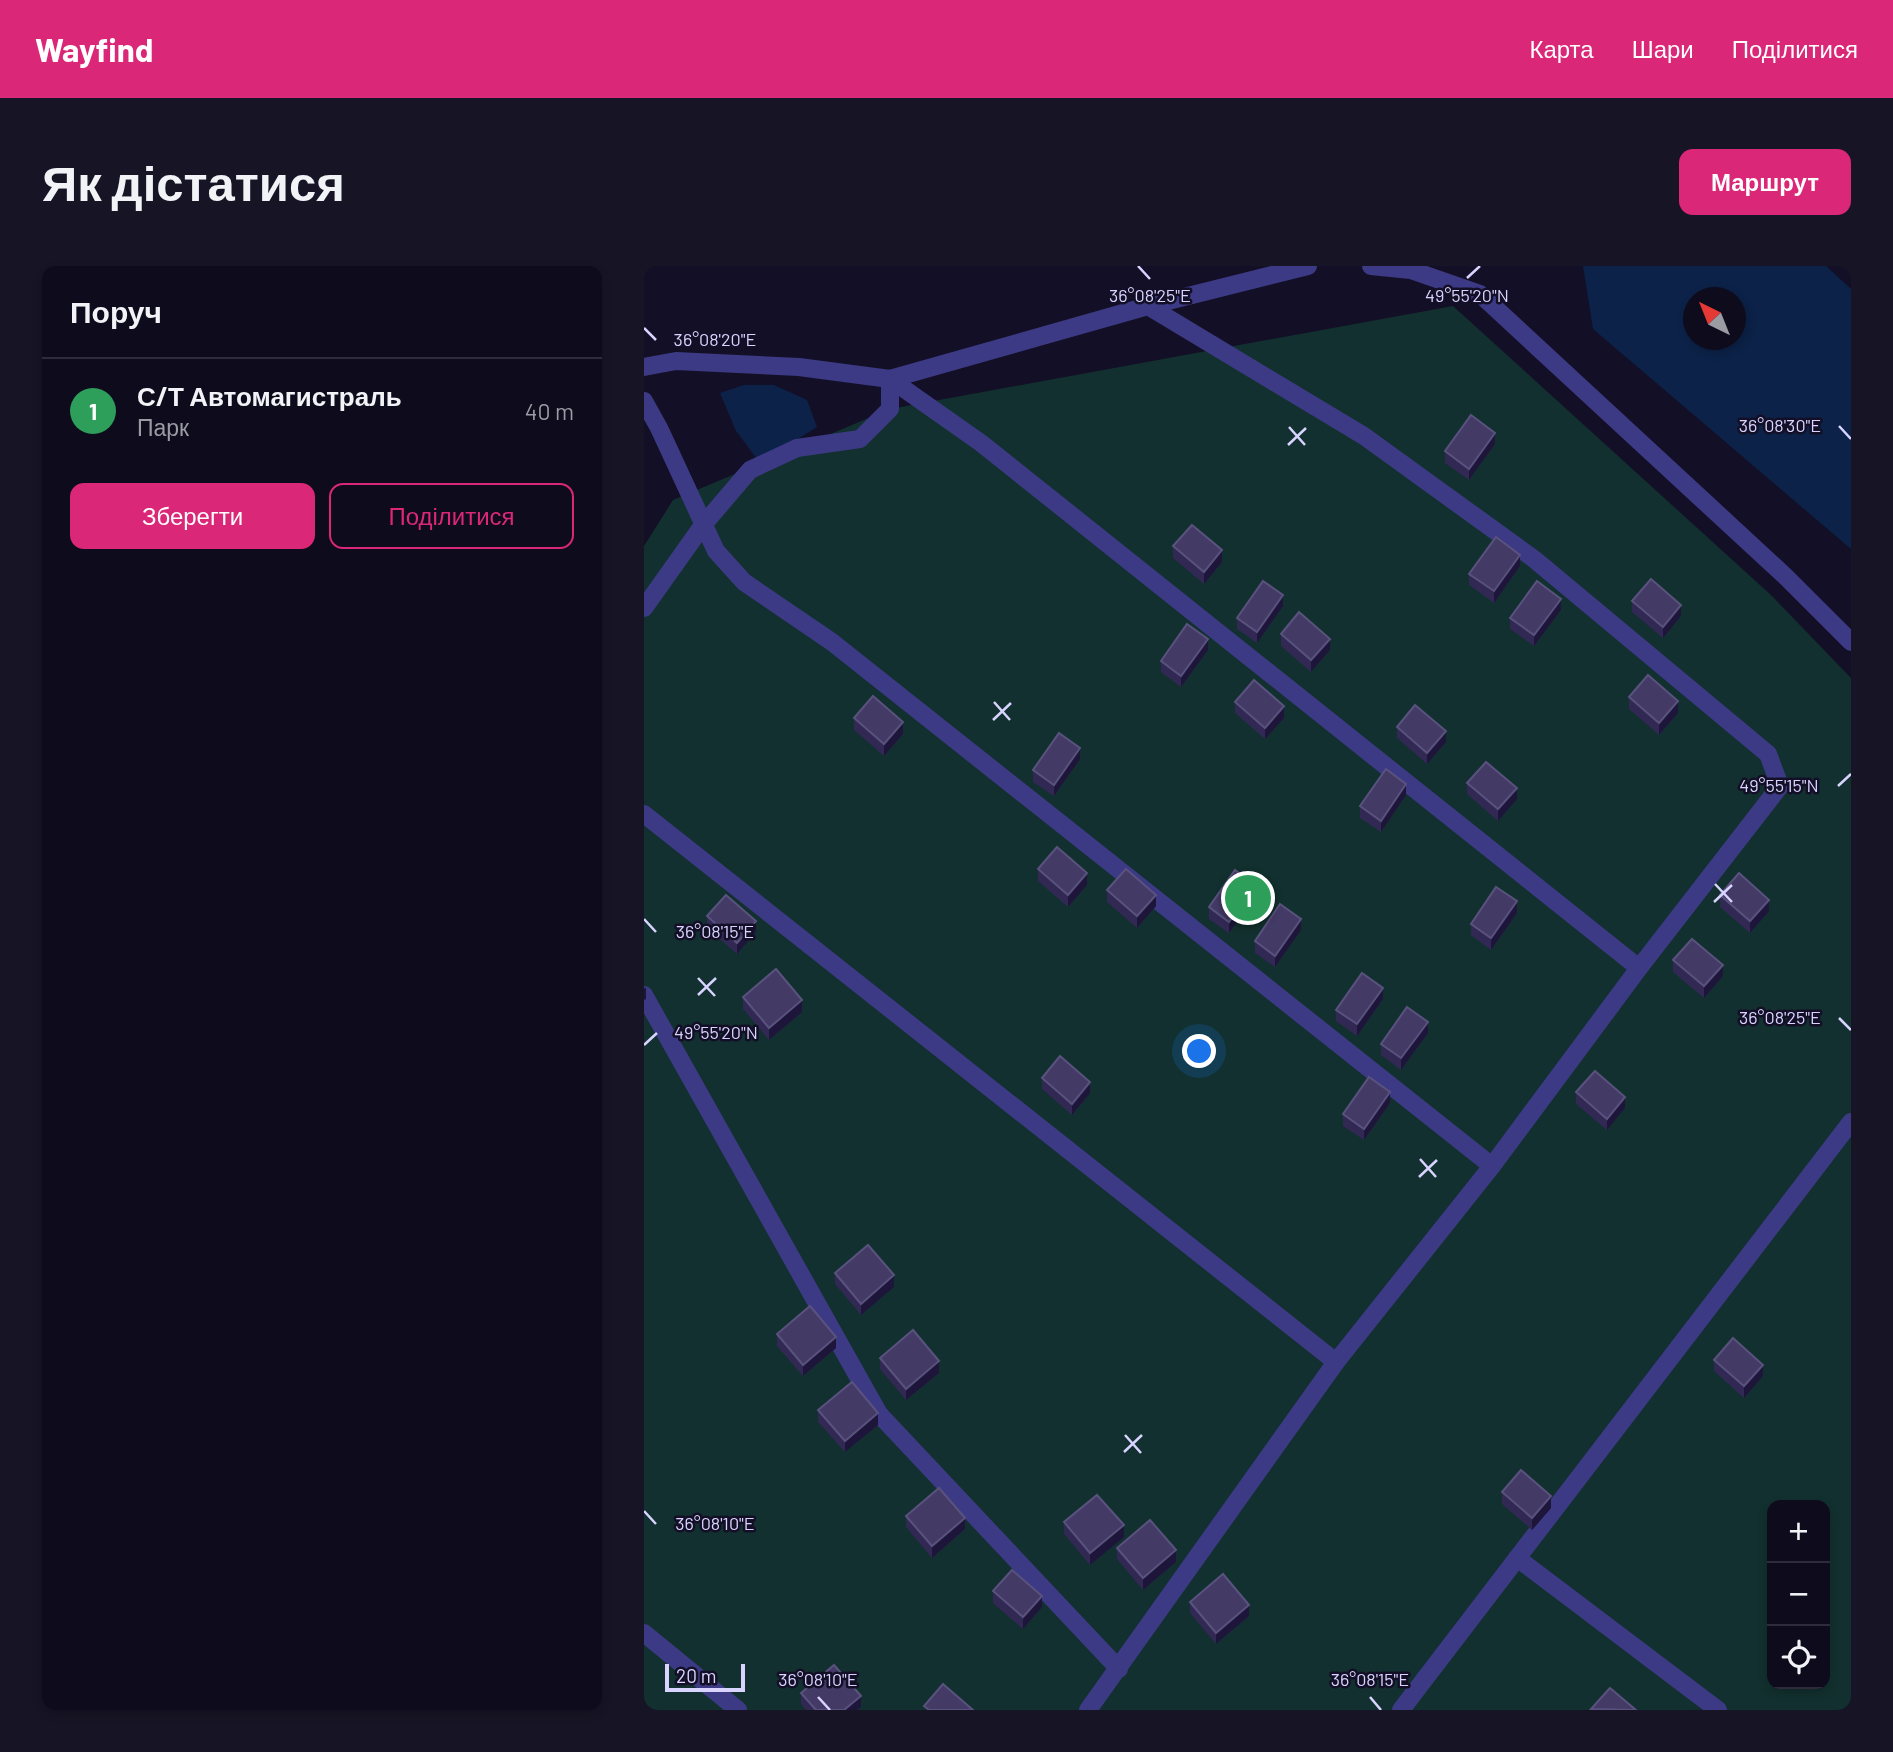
<!DOCTYPE html>
<html lang="uk">
<meta charset="utf-8">
<style>
body{margin:0;font-family:Barlow,sans-serif;background:#171425;color:#f1f3f6}
.controls{position:absolute;right:21px;bottom:21px;display:grid;overflow:hidden;border-radius:14px;box-shadow:0 4px 10px #0003}
.controls button{width:63px;height:63px;display:grid;place-items:center;padding:0;border:0;border-bottom:2px solid #2e2b3b;background:#0e0b1c;color:#f1f3f6;font:35px sans-serif}
.compass{position:absolute;left:1039px;top:21px;width:63px;height:63px;border-radius:50%;background:#0e0b1c;box-shadow:0 4px 10px #0003;rotate:317deg}
.scale{position:absolute;left:21px;bottom:18px;width:80px;box-sizing:border-box;padding-left:7px;border:4px solid #d9d4ff;border-top:0;font-size:19px;line-height:24px;white-space:nowrap;color:#d9d4ff;-webkit-text-stroke:5px #130f26;paint-order:stroke}
.you{position:absolute;left:556px;top:786px;width:24px;height:24px;margin:-18px;border:5px solid #fff;border-radius:50%;background:#1a73e8;box-shadow:0 0 0 10px #1a73e833}
.badge{display:grid;place-items:center;width:46px;height:46px;border-radius:50%;background:#db2777;color:#fff;font-size:23px;font-weight:700}
.pin{position:absolute;translate:-50% -50%;border:4px solid #fff;box-shadow:0 2px 7px #0006}
.list{margin:0;padding:0;list-style:none}
h2{display:flex;justify-content:space-between;align-items:center;height:91px;margin:0;padding:0 28px;font-size:30px}
h2 small{font-size:23px;font-weight:400;color:#9b9ba3}
.list li{display:grid;grid-template-columns:46px 1fr auto;gap:21px;align-items:center;box-sizing:border-box;height:105px;padding:0 28px;border-top:2px solid #2e2b3b}
.list b{display:block;font-size:26px;white-space:nowrap}
.list p{margin:0;font-size:23px;white-space:nowrap;color:#9b9ba3}
.list em{font-size:23px;font-style:normal;color:#9b9ba3}
.actions{display:flex;gap:14px;padding:21px 28px}
.actions a{flex:1;padding:16px 0;border:2px solid #db2777;border-radius:14px;text-align:center;font-size:24px;color:#db2777}
.actions .main{background:#db2777;color:#fff}
.icon{flex:none;width:38px;height:38px;fill:none;stroke:currentColor;stroke-width:2;stroke-linecap:round;stroke-linejoin:round}
.map{position:relative;flex:none;width:1207px;height:1444px;overflow:hidden;border-radius:14px}
header{display:flex;align-items:center;gap:42px;box-sizing:border-box;height:98px;padding:0 35px;background:#db2777;color:#fff}
header strong{font-size:33px}
nav{display:flex;gap:38px;margin-inline-start:auto;font-size:24px}
.intro{display:flex;align-items:center;justify-content:space-between;box-sizing:border-box;height:168px;padding:0 42px}
h1{margin:0;font-size:49px}
.button{padding:18px 32px;border-radius:14px;background:#db2777;color:#fff;font-size:24px;font-weight:700}
main{display:flex;gap:42px;padding:0 42px}
aside{flex:1;background:#0e0b1c;border-radius:14px;box-shadow:0 4px 10px #0003}
.map>svg:first-child{display:block}
</style>
<header>
<strong>Wayfind</strong>
<nav><a>Карта</a><a>Шари</a><a>Поділитися</a></nav>
</header>
<div class="intro"><h1>Як дістатися</h1><a class="button">Маршрут</a></div>
<main>
<aside>
<h2>Поруч<small></small></h2>
<ul class="list">
<li><span class="badge" style="background:#2e9e5b">1</span><div><b>С/Т Автомагистраль</b><p>Парк</p></div><em>40 m</em></li>
</ul>
<div class="actions"><a class="main">Зберегти</a><a>Поділитися</a></div>
</aside>
<div class="map">
<svg width="1207" height="1444" viewBox="0 0 1207 1444">
<rect width="100%" height="100%" fill="#130f26"/>
<path fill="#12302f" fill-rule="evenodd" d="M 809,40 L 1127,329 L 1207,412 L 1207,1444 L 0,1444 L 0,280 L 29,234 L 246,143 ZM 1128,1239 L 1181,1239 L 1181,1418 L 1128,1418 Z"/>
<g fill="#0c2248" fill-rule="evenodd">
<path d="M 939,0 L 1182,0 L 1207,23 L 1207,283 L 949,63 ZM 1050,32 L 1092,32 L 1092,74 L 1050,74 Z"/>
<polygon points="100,119 130,119 163,134 173,161 116,197 92,165 76,127"/>
</g>
<g fill="none" stroke-linecap="round" stroke-linejoin="round">
<g stroke="#3d3a85" stroke-width="18">
<polyline points="727,0 767,4 836,28 1142,311 1207,376"/>
<polyline points="0,101 32,95 155,101 246,113 504,40 664,0"/>
<polyline points="0,135 15,162 72,285 100,316 188,376 848,900"/>
<polyline points="0,342 59,259 106,204 153,182 216,173 246,143 246,113 337,177 995,702"/>
<polyline points="0,548 692,1096"/>
<polyline points="0,729 235,1148 475,1403"/>
<polyline points="873,1292 1074,1444"/>
<polyline points="0,1367 94,1444"/>
<polyline points="444,1444 692,1096 848,900 995,702 1136,520 1124,488 890,293 720,170 504,40"/>
<polyline points="757,1444 1207,856"/>
</g>
</g>
<g fill="#312854">
<polygon points="851,178 825,214 801,197 801,185"/>
<polygon points="529,280 578,296 560,318 529,292"/>
<polygon points="876,300 850,337 825,319 825,308"/>
<polygon points="988,335 1037,350 1019,372 988,346"/>
<polygon points="639,340 613,377 593,363 593,352"/>
<polygon points="917,344 890,380 866,363 866,352"/>
<polygon points="637,368 686,384 667,406 637,380"/>
<polygon points="564,384 537,421 517,406 517,395"/>
<polygon points="985,431 1034,447 1015,469 985,443"/>
<polygon points="591,436 640,452 621,473 591,447"/>
<polygon points="210,452 259,468 240,490 210,464"/>
<polygon points="753,461 802,476 783,498 753,472"/>
<polygon points="436,493 410,530 389,516 389,504"/>
<polygon points="823,517 873,533 854,555 823,528"/>
<polygon points="762,529 737,566 716,552 716,540"/>
<polygon points="394,603 443,619 424,641 394,615"/>
<polygon points="463,624 512,640 493,662 463,636"/>
<polygon points="1076,629 1125,645 1106,667 1076,641"/>
<polygon points="611,630 585,667 565,653 565,641"/>
<polygon points="873,647 847,684 827,669 827,658"/>
<polygon points="63,650 112,666 93,688 63,662"/>
<polygon points="657,664 631,701 611,687 611,675"/>
<polygon points="1029,694 1079,710 1060,732 1029,706"/>
<polygon points="99,731 158,746 125,774 99,743"/>
<polygon points="739,733 713,770 692,755 692,744"/>
<polygon points="784,767 757,804 737,789 737,778"/>
<polygon points="398,812 446,827 428,849 398,823"/>
<polygon points="932,826 981,842 963,864 932,838"/>
<polygon points="746,837 720,874 699,860 699,848"/>
<polygon points="191,1007 250,1021 217,1049 191,1018"/>
<polygon points="133,1068 192,1082 159,1110 133,1080"/>
<polygon points="236,1092 295,1107 262,1134 236,1103"/>
<polygon points="1070,1094 1119,1110 1100,1132 1070,1105"/>
<polygon points="174,1144 234,1159 201,1186 174,1156"/>
<polygon points="858,1226 907,1242 888,1264 858,1238"/>
<polygon points="262,1250 321,1263 288,1292 262,1261"/>
<polygon points="420,1256 480,1271 446,1299 420,1268"/>
<polygon points="473,1282 532,1296 499,1324 473,1293"/>
<polygon points="349,1325 398,1341 379,1363 349,1337"/>
<polygon points="546,1336 605,1350 572,1378 546,1347"/>
<polygon points="157,1427 217,1441 213,1444 162,1444 157,1438"/>
</g>
<g fill="#1d163a">
<polygon points="851,167 851,178 825,214 825,203"/>
<polygon points="578,284 578,296 560,318 560,306"/>
<polygon points="876,289 876,300 850,337 850,325"/>
<polygon points="639,329 639,340 613,377 613,366"/>
<polygon points="917,333 917,344 890,380 890,369"/>
<polygon points="1037,339 1037,350 1019,372 1019,361"/>
<polygon points="564,373 564,384 537,421 537,410"/>
<polygon points="686,373 686,384 667,406 667,394"/>
<polygon points="1034,435 1034,447 1015,469 1015,457"/>
<polygon points="640,440 640,452 621,473 621,462"/>
<polygon points="259,456 259,468 240,490 240,478"/>
<polygon points="802,465 802,476 783,498 783,487"/>
<polygon points="436,482 436,493 410,530 410,519"/>
<polygon points="762,518 762,529 737,566 737,555"/>
<polygon points="873,522 873,533 854,555 854,543"/>
<polygon points="443,607 443,619 424,641 424,629"/>
<polygon points="611,619 611,630 585,667 585,656"/>
<polygon points="512,629 512,640 493,662 493,650"/>
<polygon points="1125,634 1125,645 1106,667 1106,655"/>
<polygon points="873,635 873,647 847,684 847,672"/>
<polygon points="657,653 657,664 631,701 631,690"/>
<polygon points="112,655 112,666 93,688 93,677"/>
<polygon points="1079,699 1079,710 1060,732 1060,720"/>
<polygon points="2,721 2,733 0,734 0,723"/>
<polygon points="739,722 739,733 713,770 713,758"/>
<polygon points="158,734 158,746 125,774 125,762"/>
<polygon points="784,756 784,767 757,804 757,792"/>
<polygon points="446,816 446,827 428,849 428,838"/>
<polygon points="746,826 746,837 720,874 720,863"/>
<polygon points="981,831 981,842 963,864 963,853"/>
<polygon points="250,1009 250,1021 217,1049 217,1038"/>
<polygon points="192,1071 192,1082 159,1110 159,1099"/>
<polygon points="295,1095 295,1107 262,1134 262,1123"/>
<polygon points="1119,1099 1119,1110 1100,1132 1100,1120"/>
<polygon points="234,1147 234,1159 201,1186 201,1175"/>
<polygon points="907,1230 907,1242 888,1264 888,1252"/>
<polygon points="321,1252 321,1263 288,1292 288,1280"/>
<polygon points="480,1259 480,1271 446,1299 446,1287"/>
<polygon points="532,1284 532,1296 499,1324 499,1312"/>
<polygon points="398,1330 398,1341 379,1363 379,1351"/>
<polygon points="605,1339 605,1350 572,1378 572,1367"/>
<polygon points="217,1430 217,1441 213,1444 200,1444"/>
</g>
<g fill="#433a66" stroke="#5a527e" stroke-width="2">
<polygon points="827,149 851,167 825,203 801,185"/>
<polygon points="548,259 578,284 560,306 529,280"/>
<polygon points="852,271 876,289 850,325 825,308"/>
<polygon points="1007,313 1037,339 1019,361 988,335"/>
<polygon points="619,315 639,329 613,366 593,352"/>
<polygon points="893,315 917,333 890,369 866,352"/>
<polygon points="655,346 686,373 667,394 637,368"/>
<polygon points="543,358 564,373 537,410 517,395"/>
<polygon points="1004,409 1034,435 1015,457 985,431"/>
<polygon points="610,414 640,440 621,462 591,436"/>
<polygon points="229,430 259,456 240,478 210,452"/>
<polygon points="771,439 802,465 783,487 753,461"/>
<polygon points="415,467 436,482 410,519 389,504"/>
<polygon points="842,496 873,522 854,543 823,517"/>
<polygon points="742,503 762,518 737,555 716,540"/>
<polygon points="413,581 443,607 424,629 394,603"/>
<polygon points="482,603 512,629 493,650 463,624"/>
<polygon points="591,604 611,619 585,656 565,641"/>
<polygon points="1095,607 1125,634 1106,655 1076,629"/>
<polygon points="852,621 873,635 847,672 827,658"/>
<polygon points="82,629 112,655 93,677 63,650"/>
<polygon points="636,638 657,653 631,690 611,675"/>
<polygon points="1048,673 1079,699 1060,720 1029,694"/>
<polygon points="132,703 158,734 125,762 99,731"/>
<polygon points="718,707 739,722 713,758 692,744"/>
<polygon points="763,741 784,756 757,792 737,778"/>
<polygon points="416,790 446,816 428,838 398,812"/>
<polygon points="951,805 981,831 963,853 932,826"/>
<polygon points="725,811 746,826 720,863 699,848"/>
<polygon points="224,979 250,1009 217,1038 191,1007"/>
<polygon points="166,1040 192,1071 159,1099 133,1068"/>
<polygon points="269,1064 295,1095 262,1123 236,1092"/>
<polygon points="1089,1072 1119,1099 1100,1120 1070,1094"/>
<polygon points="208,1116 234,1147 201,1175 174,1144"/>
<polygon points="877,1204 907,1230 888,1252 858,1226"/>
<polygon points="295,1222 321,1252 288,1280 262,1250"/>
<polygon points="453,1229 480,1259 446,1287 420,1256"/>
<polygon points="506,1254 532,1284 499,1312 473,1282"/>
<polygon points="368,1304 398,1330 379,1351 349,1325"/>
<polygon points="579,1308 605,1339 572,1367 546,1336"/>
<polygon points="190,1399 217,1430 200,1444 172,1444 157,1427"/>
<polygon points="299,1418 329,1444 285,1444 280,1440"/>
<polygon points="966,1422 992,1444 947,1443"/>
</g>
<path fill="none" stroke="#d9d4ff" stroke-width="2.5" d="M 494,0 L 506,13M 823,12 L 836,0M 0,62 L 12,74M 1195,160 L 1207,173M 645,161 L 661,179M 644,179 L 662,162M 350,436 L 366,454M 349,454 L 367,437M 1194,520 L 1207,508M 1071,618 L 1088,636M 1070,636 L 1088,619M 0,653 L 12,666M 54,712 L 71,730M 54,729 L 72,712M 1195,752 L 1207,764M 0,779 L 13,767M 776,893 L 792,911M 775,911 L 793,894M 481,1169 L 497,1187M 480,1186 L 498,1169M 0,1245 L 12,1258M 174,1431 L 186,1444M 726,1431 L 737,1444"/>
<g font-size="18" text-anchor="middle" fill="#d9d4ff" stroke="#130f26" stroke-width="5" stroke-linejoin="round" paint-order="stroke">
<text x="823" y="36">49°55'20"N</text>
<text x="506" y="36">36°08'25"E</text>
<text x="71" y="80">36°08'20"E</text>
<text x="1136" y="166">36°08'30"E</text>
<text x="1135" y="526">49°55'15"N</text>
<text x="71" y="672">36°08'15"E</text>
<text x="1136" y="758">36°08'25"E</text>
<text x="72" y="773">49°55'20"N</text>
<text x="71" y="1264">36°08'10"E</text>
<text x="174" y="1420">36°08'10"E</text>
<text x="726" y="1420">36°08'15"E</text>
</g>
</svg>
<div class="controls">
<button>+</button>
<button>−</button>
<button><svg class="icon" aria-label="locate" viewBox="0 0 24 24"><circle cx="12" cy="12" r="6"/><path d="M12 2v4M12 18v4M2 12h4M18 12h4"/></svg></button>
</div>
<svg class="compass" viewBox="-18 -18 36 36"><path d="M0-13l5 13h-10z" fill="#e53935"/><path d="M0 13l5-13h-10z" fill="#9b9ba3"/></svg>
<div class="scale">20 m</div>
<div class="you"></div>
<div class="pin badge" style="left:604px;top:632px;background:#2e9e5b">1</div>
</div>
</main>
